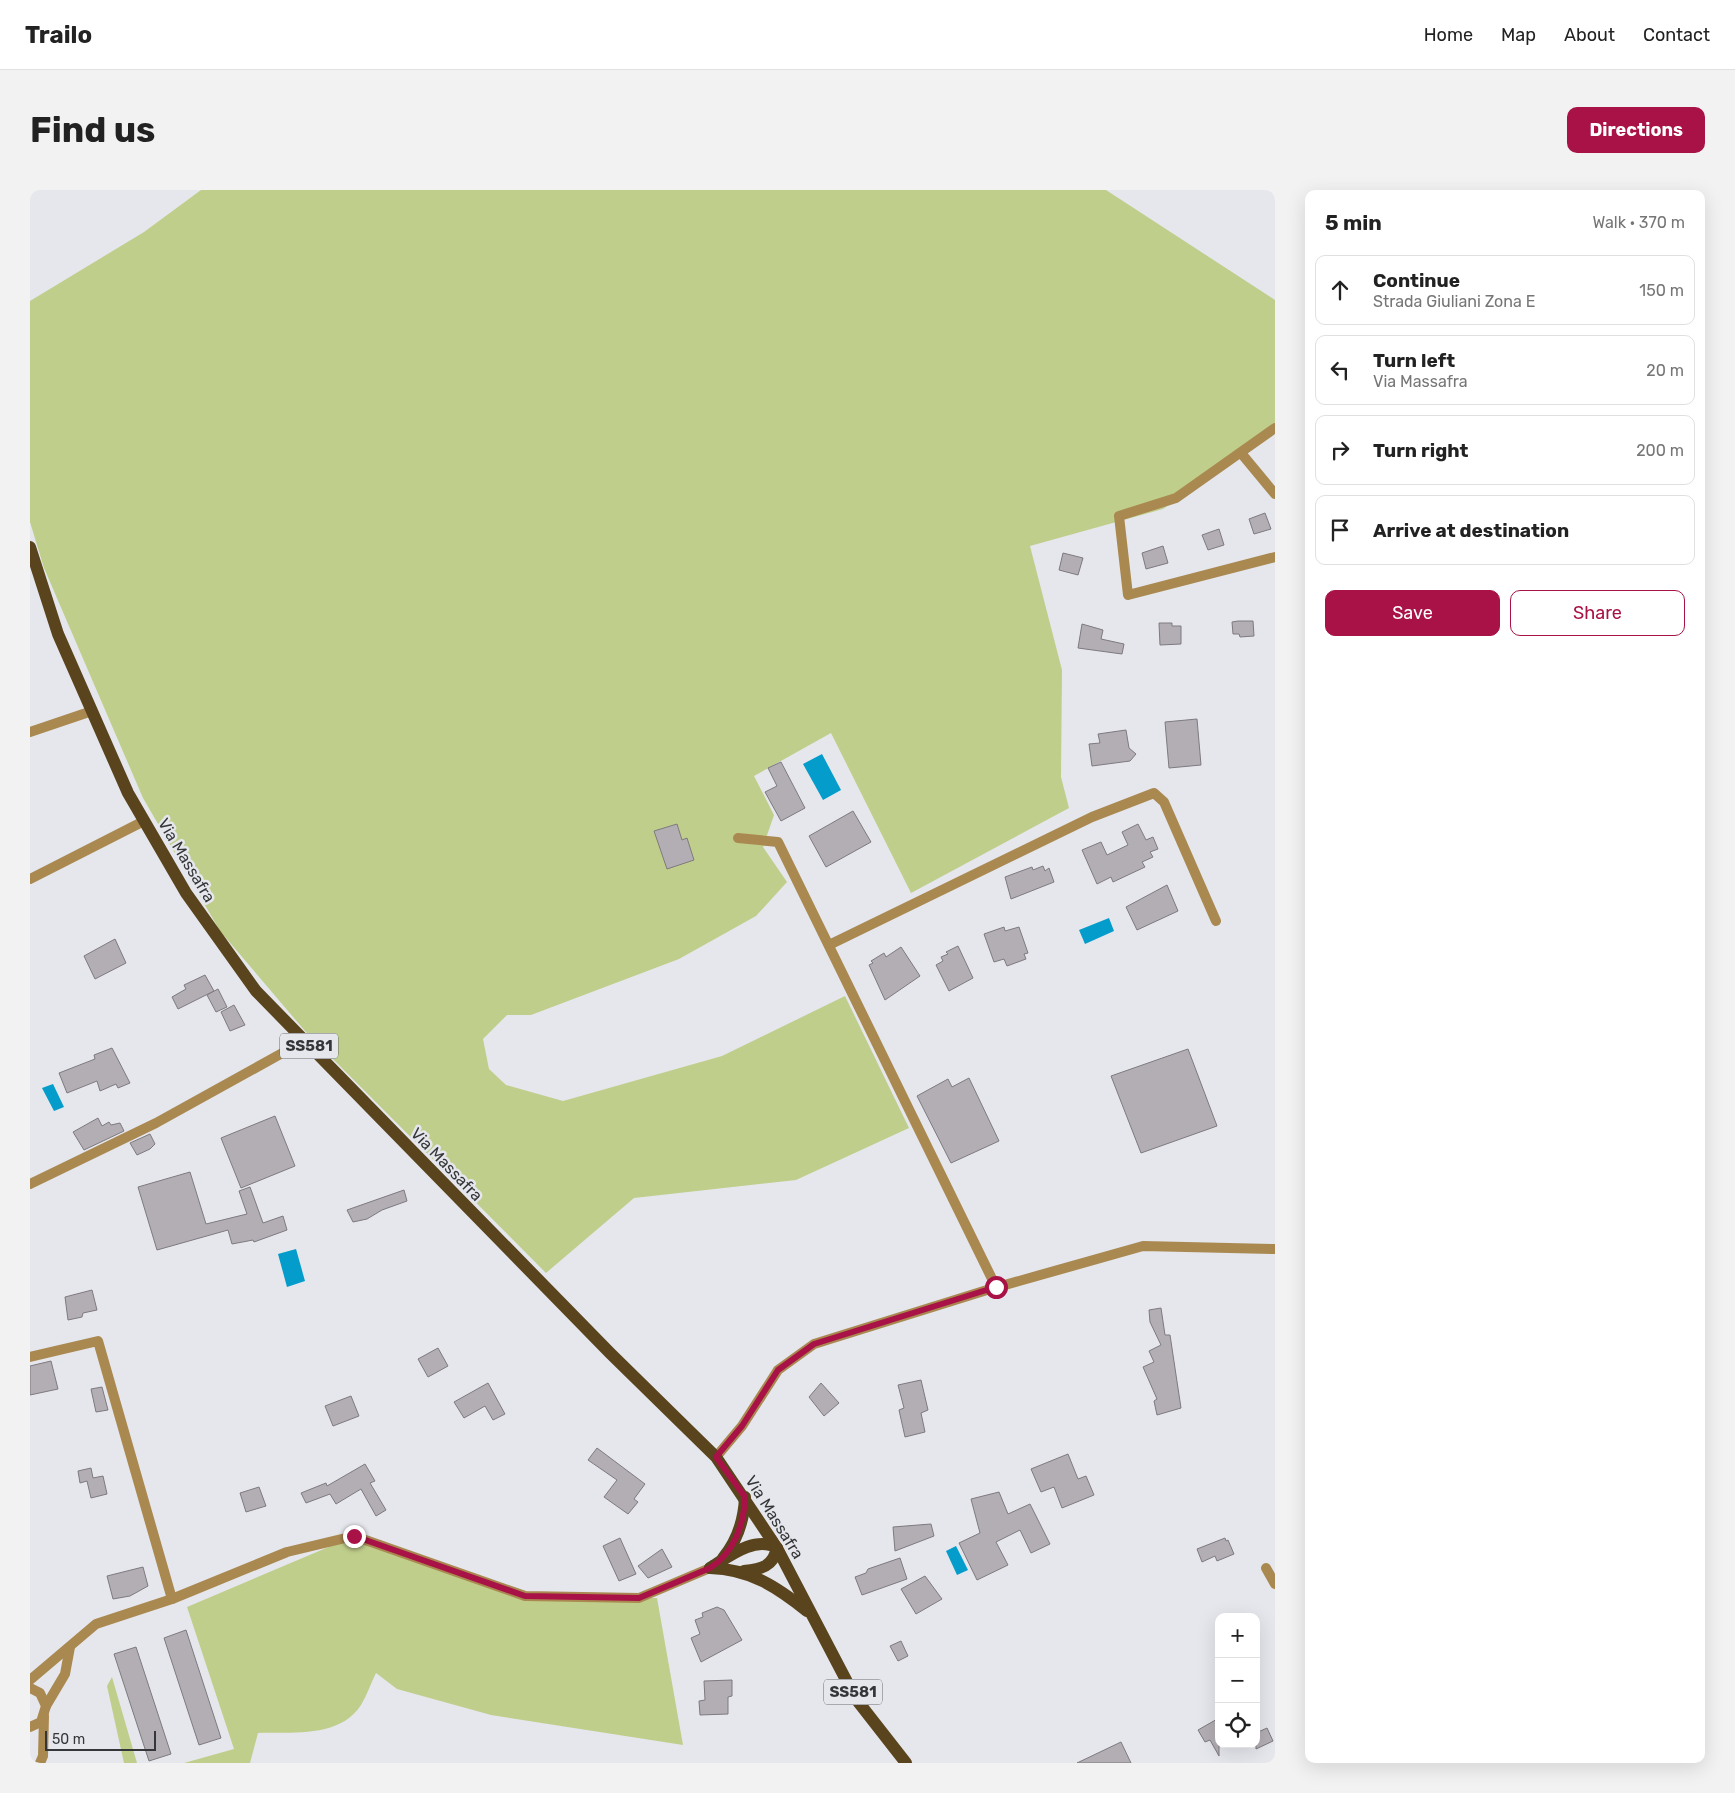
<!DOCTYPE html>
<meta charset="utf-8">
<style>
body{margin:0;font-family:Rubik,sans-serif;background:#f2f2f2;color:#222}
.controls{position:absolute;right:15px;bottom:15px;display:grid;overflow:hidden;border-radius:10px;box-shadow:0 5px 20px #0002}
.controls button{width:45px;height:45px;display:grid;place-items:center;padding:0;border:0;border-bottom:1px solid #e0e0e0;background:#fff;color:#222;font:25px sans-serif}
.scale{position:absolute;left:15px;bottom:12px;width:111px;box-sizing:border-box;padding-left:5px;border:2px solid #353638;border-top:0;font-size:14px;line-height:18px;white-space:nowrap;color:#353638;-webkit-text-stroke:4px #e5e7ed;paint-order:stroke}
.stop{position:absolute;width:15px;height:15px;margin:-11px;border:4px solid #a81246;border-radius:50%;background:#fff}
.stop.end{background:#a81246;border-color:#fff;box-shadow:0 1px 5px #0008}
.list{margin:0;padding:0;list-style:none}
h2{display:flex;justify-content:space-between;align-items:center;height:65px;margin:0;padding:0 20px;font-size:21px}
h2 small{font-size:16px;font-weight:400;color:#767676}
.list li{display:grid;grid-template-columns:32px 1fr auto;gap:15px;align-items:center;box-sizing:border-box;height:70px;margin:0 10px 10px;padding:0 10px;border:1px solid #e0e0e0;border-radius:10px}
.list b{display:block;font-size:19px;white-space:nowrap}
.list p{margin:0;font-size:16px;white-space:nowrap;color:#767676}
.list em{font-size:16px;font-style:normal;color:#767676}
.actions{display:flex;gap:10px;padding:15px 20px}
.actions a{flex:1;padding:11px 0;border:1px solid #a81246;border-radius:10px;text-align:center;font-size:18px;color:#a81246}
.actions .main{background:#a81246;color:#fff}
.icon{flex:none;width:28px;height:28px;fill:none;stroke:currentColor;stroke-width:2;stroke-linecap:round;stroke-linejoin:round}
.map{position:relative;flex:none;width:1245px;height:1573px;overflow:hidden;border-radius:10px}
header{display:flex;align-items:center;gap:30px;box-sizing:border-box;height:70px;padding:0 25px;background:#fff;border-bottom:1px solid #e0e0e0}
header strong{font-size:24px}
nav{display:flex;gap:28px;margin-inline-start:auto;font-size:18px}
.intro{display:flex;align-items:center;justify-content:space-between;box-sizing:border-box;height:120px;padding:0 30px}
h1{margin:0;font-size:35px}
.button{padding:12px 22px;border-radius:10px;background:#a81246;color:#fff;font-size:18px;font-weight:700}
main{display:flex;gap:30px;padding:0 30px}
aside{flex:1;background:#fff;border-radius:10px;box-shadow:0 5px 20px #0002}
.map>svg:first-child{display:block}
</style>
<header>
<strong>Trailo</strong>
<nav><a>Home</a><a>Map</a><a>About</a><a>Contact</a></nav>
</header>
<div class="intro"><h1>Find us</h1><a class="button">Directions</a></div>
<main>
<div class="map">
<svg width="1245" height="1573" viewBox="0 0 1245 1573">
<rect width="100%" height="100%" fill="#e5e7ed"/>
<g fill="#c0ce8b">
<polygon points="171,0 1076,0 1245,110 1245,242 1133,319 1000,356 1032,480 1031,587 1039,618 881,703 801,543 724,586 744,625 733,657 757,692 726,726 649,769 501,825 477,825 453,849 459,879 476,895 533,911 692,866 815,806 879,938 766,990 604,1008 516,1083 275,841 190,741 113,608 14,378 0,332 0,111 114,42"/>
<path d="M 308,1353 L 358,1355 L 519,1409 L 627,1408 L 653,1555 L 461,1525 L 367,1499 L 346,1483 C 341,1493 337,1505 331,1515 C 310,1548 262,1542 228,1543 L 220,1573 L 154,1573 L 204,1559 L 157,1417 Z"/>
<polygon points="82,1487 107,1573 94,1573 77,1496"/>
</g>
<g fill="#039ccb">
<polygon points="792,564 811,600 793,610 773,574"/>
<polygon points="1079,728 1084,741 1055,754 1049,740"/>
<polygon points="23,894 34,917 24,921 12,898"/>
<polygon points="266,1059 275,1091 257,1097 248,1064"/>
<polygon points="926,1356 938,1380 927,1385 916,1361"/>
</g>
<g fill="#b2aeb3" stroke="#7e7a7f">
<polygon points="1235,323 1241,339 1224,344 1219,329"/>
<polygon points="1189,339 1194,355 1178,360 1172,345"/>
<polygon points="1133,356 1138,373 1116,379 1112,363"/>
<polygon points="1033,363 1053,368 1048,385 1029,380"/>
<polygon points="1208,431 1223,431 1224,446 1210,447 1209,444 1203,444 1202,432"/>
<polygon points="1129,433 1142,433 1142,436 1151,436 1151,454 1130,455"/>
<polygon points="1052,434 1073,440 1071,449 1094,454 1092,464 1048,458"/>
<polygon points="1167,529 1171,575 1139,578 1135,532"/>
<polygon points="1096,540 1099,558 1106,564 1100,571 1062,576 1059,554 1070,553 1068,544"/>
<polygon points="751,572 775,618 751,631 735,602 747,596 738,578"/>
<polygon points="823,621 841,652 796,677 779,646"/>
<polygon points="647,634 652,650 657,648 664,670 637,679 624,641"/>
<polygon points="1108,634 1116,650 1123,647 1128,659 1120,662 1123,667 1112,672 1115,677 1083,692 1081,687 1067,694 1052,660 1071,652 1077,665 1098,655 1092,642"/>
<polygon points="1013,676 1015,681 1019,678 1024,692 981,709 975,687 1002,677 1003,680"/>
<polygon points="1137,695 1148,721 1107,740 1096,717"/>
<polygon points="974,737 975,741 989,737 998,763 994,764 996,769 977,776 974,769 964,772 954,744"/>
<polygon points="85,749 96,773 65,789 54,766"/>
<polygon points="928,756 943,788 919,801 906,775 913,771 911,767 918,764 916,762"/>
<polygon points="871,757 890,786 855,810 839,775 843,773 841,771 854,763 856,767"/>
<polygon points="175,785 184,801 148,819 142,807 156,799 154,795"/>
<polygon points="188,799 197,817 186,822 177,805"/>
<polygon points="204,815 215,835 200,841 191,822"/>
<polygon points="82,858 100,893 88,898 86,894 70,901 67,891 37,903 29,883 65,869 64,865"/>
<polygon points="1158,859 1187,936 1111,963 1081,886"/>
<polygon points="939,888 969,951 921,973 887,906 918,889 922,897"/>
<polygon points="245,926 265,976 211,998 191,948"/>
<polygon points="68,928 72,936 79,932 81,935 90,933 94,941 54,960 43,942"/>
<polygon points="120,944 125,954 120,959 107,965 100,953"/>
<polygon points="160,982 176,1034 217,1024 209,1001 220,997 233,1033 253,1026 257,1040 224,1052 223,1050 202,1054 198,1040 127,1060 108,997"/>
<polygon points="374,1000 377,1011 352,1020 337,1029 323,1032 317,1020"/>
<polygon points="62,1100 67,1120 53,1123 52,1127 38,1130 35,1107"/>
<polygon points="1131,1118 1135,1145 1140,1145 1151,1218 1127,1225 1124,1211 1127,1209 1113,1177 1124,1172 1119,1161 1131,1155 1120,1132 1119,1120"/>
<polygon points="408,1158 418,1176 398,1187 388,1169"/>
<polygon points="21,1171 28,1199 0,1205 0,1176"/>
<polygon points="891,1190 898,1220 891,1223 895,1242 875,1247 869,1220 874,1218 868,1195"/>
<polygon points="458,1193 475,1224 463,1230 455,1216 434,1228 424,1212"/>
<polygon points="791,1193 809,1213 794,1226 779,1207"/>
<polygon points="72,1197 78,1220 66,1222 61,1199"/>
<polygon points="321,1206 329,1226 303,1236 295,1216"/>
<polygon points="567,1258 615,1294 604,1309 608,1312 598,1324 574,1307 587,1290 558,1270"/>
<polygon points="1038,1264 1048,1289 1056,1286 1064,1305 1032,1318 1024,1297 1011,1302 1001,1279"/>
<polygon points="335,1274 345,1291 340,1293 356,1320 346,1326 331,1299 306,1314 300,1304 276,1313 271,1303 296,1293 297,1296"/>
<polygon points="61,1278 63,1288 73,1286 77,1304 61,1308 57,1291 50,1293 48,1281"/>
<polygon points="229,1297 236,1316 216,1322 210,1303"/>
<polygon points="969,1302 978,1324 1000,1314 1020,1354 1001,1363 990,1340 966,1352 978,1375 947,1390 929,1353 950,1343 941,1309"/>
<polygon points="901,1334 904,1346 865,1361 863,1337"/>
<polygon points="590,1348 606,1384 589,1391 573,1356"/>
<polygon points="1195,1348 1196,1351 1198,1350 1204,1364 1187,1371 1185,1366 1172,1372 1167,1359"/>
<polygon points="632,1359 642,1377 618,1388 608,1376"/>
<polygon points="870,1368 877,1389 832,1405 825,1387 836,1383 838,1379"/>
<polygon points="113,1377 118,1396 100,1406 83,1409 77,1386"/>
<polygon points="895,1386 912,1409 886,1424 871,1399"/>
<polygon points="687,1417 694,1420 712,1450 671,1472 661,1448 670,1444 665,1430 673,1427 672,1423"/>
<polygon points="156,1440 191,1548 169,1555 134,1448"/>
<polygon points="871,1451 878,1466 868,1471 860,1456"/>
<polygon points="106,1457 141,1564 119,1571 84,1464"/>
<polygon points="702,1490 702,1506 698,1507 698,1524 670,1525 669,1511 675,1510 674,1491"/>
<polygon points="1189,1528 1189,1566 1180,1550 1175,1552 1168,1540"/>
<polygon points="1237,1538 1243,1551 1226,1559 1226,1543"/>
<polygon points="1091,1552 1101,1573 1047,1573"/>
</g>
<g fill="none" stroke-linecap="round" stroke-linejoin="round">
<g stroke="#aa8951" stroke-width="10">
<polyline points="1245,238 1146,308 1089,326 1098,405 1245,367"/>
<polyline points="1211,263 1245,304"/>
<polyline points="0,542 62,521"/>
<polyline points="708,648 748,652 966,1097"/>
<polyline points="0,689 114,631"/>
<polyline points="799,755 1062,627 1124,603 1134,612 1186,731"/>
<polyline points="0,994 126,933 274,851"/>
<polyline points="0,1167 68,1151 142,1409"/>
<polyline points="1236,1378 1245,1394"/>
<polyline points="0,1490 66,1434 142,1409 257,1362 324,1346 495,1406 609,1408 680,1378"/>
<polyline points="0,1498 10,1503 16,1516 11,1532 0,1537"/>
<polyline points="16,1516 35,1484 40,1457"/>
<polyline points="10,1573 13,1566 14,1526"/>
</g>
<polyline stroke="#aa8951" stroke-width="10" points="686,1267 712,1236 748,1180 784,1154 957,1100 1113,1056 1245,1059"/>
<g stroke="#5a441d" stroke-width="12">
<polyline points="0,357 28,444 98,603 156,703 226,801 580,1163 686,1267 747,1358 826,1509 876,1573"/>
<path d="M 693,1368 C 708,1350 714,1330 715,1307"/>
<path d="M 680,1378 C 720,1379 747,1397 777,1421"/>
<path d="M 680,1378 C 698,1367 725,1345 747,1358"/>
<path d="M 714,1381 C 731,1379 743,1377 747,1358"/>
</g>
</g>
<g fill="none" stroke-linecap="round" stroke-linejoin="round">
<path stroke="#a81246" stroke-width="6" d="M 324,1346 L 495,1406 L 609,1408 L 680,1378 C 704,1363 714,1335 715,1307 L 686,1267 L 712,1236 L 748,1180 L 784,1154 L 966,1097"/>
</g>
<g text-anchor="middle" stroke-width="5" stroke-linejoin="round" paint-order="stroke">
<g fill="#e5e7ed" stroke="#6a6b6e" stroke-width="1">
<rect x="250" y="843.5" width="58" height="25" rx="4"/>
<rect x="794" y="1489.5" width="58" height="25" rx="4"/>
</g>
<g font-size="15" font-weight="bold" fill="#353638">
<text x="279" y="861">SS581</text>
<text x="823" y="1507">SS581</text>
</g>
<g font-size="16" fill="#353638" stroke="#e5e7ed">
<text transform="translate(157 670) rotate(59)" y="6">Via Massafra</text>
<text transform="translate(417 974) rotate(46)" y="6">Via Massafra</text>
<text transform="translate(745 1327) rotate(58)" y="6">Via Massafra</text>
</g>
</g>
</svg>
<div class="controls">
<button>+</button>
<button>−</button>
<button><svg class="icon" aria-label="locate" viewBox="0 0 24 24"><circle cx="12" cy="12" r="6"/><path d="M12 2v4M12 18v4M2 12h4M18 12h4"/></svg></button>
</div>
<div class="scale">50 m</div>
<div class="stop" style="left:966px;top:1097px"></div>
<div class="stop end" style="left:324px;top:1346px"></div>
</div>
<aside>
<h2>5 min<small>Walk · 370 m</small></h2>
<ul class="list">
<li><svg class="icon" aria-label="ahead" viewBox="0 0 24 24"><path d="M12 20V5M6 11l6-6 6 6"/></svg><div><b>Continue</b><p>Strada Giuliani Zona E</p></div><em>150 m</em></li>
<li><svg class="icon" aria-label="left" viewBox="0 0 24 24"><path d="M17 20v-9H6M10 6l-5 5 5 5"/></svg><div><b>Turn left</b><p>Via Massafra</p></div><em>20 m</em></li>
<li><svg class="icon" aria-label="right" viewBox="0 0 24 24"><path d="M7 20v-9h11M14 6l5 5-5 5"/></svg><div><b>Turn right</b></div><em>200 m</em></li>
<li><svg class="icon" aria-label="arrive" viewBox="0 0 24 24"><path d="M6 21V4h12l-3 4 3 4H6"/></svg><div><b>Arrive at destination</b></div></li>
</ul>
<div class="actions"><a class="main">Save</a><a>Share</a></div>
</aside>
</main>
